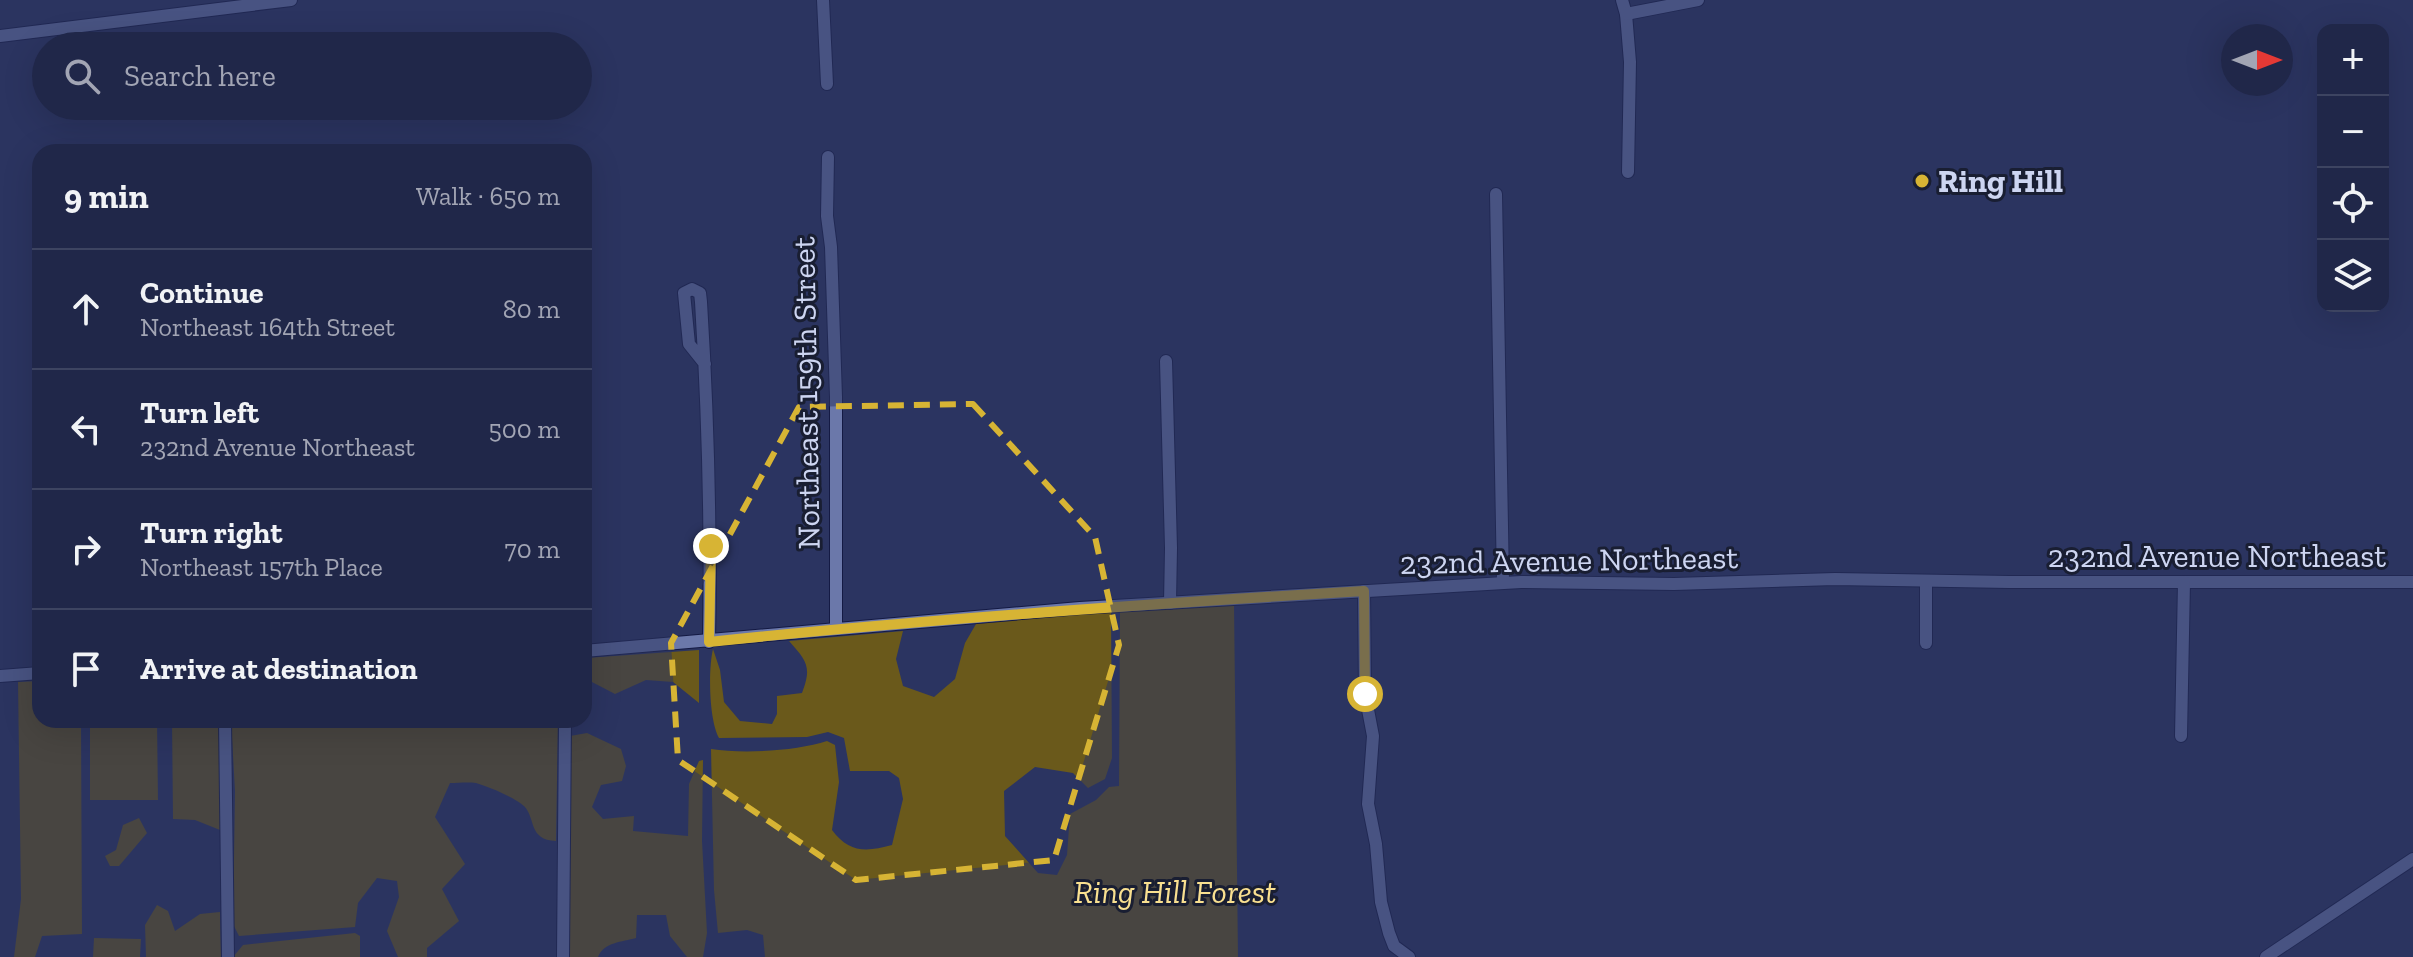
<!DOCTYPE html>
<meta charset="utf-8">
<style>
body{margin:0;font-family:"Zilla Slab",serif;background:#282f50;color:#f1f3f6}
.controls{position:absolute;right:24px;top:24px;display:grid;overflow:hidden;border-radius:16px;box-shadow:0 8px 32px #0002}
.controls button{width:72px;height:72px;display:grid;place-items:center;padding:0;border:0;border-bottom:2px solid #3d4461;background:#202749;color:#f1f3f6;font:40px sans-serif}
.compass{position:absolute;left:2221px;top:24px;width:72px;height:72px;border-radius:50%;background:#202749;box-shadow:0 8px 32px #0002;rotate:90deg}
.stop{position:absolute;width:24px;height:24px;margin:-18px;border:6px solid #d7b434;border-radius:50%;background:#fff}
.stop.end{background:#d7b434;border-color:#fff;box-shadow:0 2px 8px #0008}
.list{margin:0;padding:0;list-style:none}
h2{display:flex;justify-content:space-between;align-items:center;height:104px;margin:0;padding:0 32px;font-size:34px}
h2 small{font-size:26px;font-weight:400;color:#a2a5b4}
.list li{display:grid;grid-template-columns:52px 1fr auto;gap:24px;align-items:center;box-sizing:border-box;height:120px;padding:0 32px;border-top:2px solid #3d4461}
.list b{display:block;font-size:30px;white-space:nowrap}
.list p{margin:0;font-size:26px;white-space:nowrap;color:#a2a5b4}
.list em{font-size:26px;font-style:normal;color:#a2a5b4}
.icon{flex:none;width:44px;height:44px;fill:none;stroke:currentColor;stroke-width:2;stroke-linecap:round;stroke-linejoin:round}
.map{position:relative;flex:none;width:2413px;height:957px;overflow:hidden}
.search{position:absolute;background:#202749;box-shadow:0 8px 32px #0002;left:32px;top:32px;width:560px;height:88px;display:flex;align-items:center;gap:20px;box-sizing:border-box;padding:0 28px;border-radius:44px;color:#a2a5b4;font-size:30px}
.panel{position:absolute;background:#202749;box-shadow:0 8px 32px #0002;left:32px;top:144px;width:560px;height:584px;border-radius:24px}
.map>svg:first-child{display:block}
</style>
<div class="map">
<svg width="2413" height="957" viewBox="0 0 2413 957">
<rect width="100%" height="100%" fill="#2b3461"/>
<g fill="#6a591b">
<path d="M 1234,604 L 1238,957 L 765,957 L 763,935 L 747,930 L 718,933 L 714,890 L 711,749 C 743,754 797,751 827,741 L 835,745 L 839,782 L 832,830 C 849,853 866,852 892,845 L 903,799 L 899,778 L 889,771 L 850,771 L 844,738 L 828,732 L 807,737 L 719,738 C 709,720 708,670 713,649 L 720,670 L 724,702 L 740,721 L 772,724 L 777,714 L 777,696 L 802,693 C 812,667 807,661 789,641 L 903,631 L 896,659 L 903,686 L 934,697 L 955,679 L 965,643 L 976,624 L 1111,611 L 1112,758 L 1105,779 L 1088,788 L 1073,773 L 1035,767 L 1004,791 L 1005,836 L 1038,873 L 1057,875 L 1067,855 L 1070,814 L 1096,800 L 1109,787 L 1119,786 L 1120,611 Z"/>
<polygon points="699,650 699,703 673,682 646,680 615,694 592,682 586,658"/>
<polygon points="40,681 40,720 81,720 82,934 42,936 35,957 14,957 21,899 18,682"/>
<polygon points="90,720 157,720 158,800 90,800"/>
<polygon points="172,720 220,720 220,830 195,820 173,819"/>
<path d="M 231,720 L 558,720 L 556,841 C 528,840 536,818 524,806 C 516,798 487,786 476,783 C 468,782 458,783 450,783 L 435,817 L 465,864 L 442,889 L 459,921 L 427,948 L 427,957 L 398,957 L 387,931 L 399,897 L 397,881 L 377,878 L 358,903 L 355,927 L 239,936 L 233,924 L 235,791 Z"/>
<path d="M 587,733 L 621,749 L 626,766 L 622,781 L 601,785 L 592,807 L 603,819 L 634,816 L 633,831 L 688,836 L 689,784 L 699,761 L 703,760 L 702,841 L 707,933 L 703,957 L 687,957 L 670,936 L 666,915 L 637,915 L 636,938 C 622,942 604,942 598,957 L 568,957 L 570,736 Z"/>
<polygon points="139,818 147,833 119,866 110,866 105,856 116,850 123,825"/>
<polygon points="157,905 168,911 175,931 200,914 220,912 221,957 146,957 145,925"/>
<polygon points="355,933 360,936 360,957 233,957 243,945"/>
<polygon points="94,938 141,939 140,957 93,957"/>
</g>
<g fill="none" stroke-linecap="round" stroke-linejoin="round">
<defs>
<g id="minor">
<polyline points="823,0 827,84"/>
<polyline points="1622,0 1626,14 1630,62 1628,172"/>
<polyline points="1626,14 1698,0"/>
<polyline points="0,36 291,0"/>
<polyline points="828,157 827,216 831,247 836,397 836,628"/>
<polyline points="1496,194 1503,582"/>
<polyline points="1166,361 1171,548 1170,603"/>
<path d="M 705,364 L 689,344 L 684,293 L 692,289 L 700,293 L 701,302 C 708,415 711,528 709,642"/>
<polyline points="1926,581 1926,643"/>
<polyline points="1364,591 1365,694 1373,736 1368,804 1376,844 1381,902 1389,933 1394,946 1409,957"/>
<polyline points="584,651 1080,608 1521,582 1674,584 1835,579 2009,582 2413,582"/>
<polyline points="0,676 40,673"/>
<polyline points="225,720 228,957"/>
<polyline points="2181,736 2184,582"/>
<polyline points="563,957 565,720"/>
<polyline points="2266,957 2413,859"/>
</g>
</defs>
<use href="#minor" stroke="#141a44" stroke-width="14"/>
<use href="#minor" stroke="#6b78aa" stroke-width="12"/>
</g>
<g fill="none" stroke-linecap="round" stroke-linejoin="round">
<path stroke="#d7b434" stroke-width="10" d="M 711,546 L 709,642 C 927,619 1145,604 1364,591 L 1365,694"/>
</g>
<path d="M0 0H2413V957H0ZM 973,404 L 1095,537 L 1119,645 L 1054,860 L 856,880 L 678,760 L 671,643 L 799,407 Z" fill="#2b3461" fill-opacity=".55" fill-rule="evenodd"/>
<path fill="none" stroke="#d7b434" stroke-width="6" stroke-dasharray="16 10" stroke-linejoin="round" d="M 973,404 L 1095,537 L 1119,645 L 1054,860 L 856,880 L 678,760 L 671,643 L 799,407 Z"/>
<circle fill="#d7b434" stroke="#191e32" stroke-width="3" cx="1922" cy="181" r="8"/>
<g text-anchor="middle" stroke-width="6" stroke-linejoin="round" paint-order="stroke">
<g font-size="32" font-weight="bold" fill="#cdd5f1" stroke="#191e32" text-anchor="start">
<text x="1938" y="192">Ring Hill</text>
</g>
<g font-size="32" fill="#cdd5f1" stroke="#191e32">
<text transform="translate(806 393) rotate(-91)" y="11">Northeast 159th Street</text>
<text x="2217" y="567">232nd Avenue Northeast</text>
<text transform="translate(1569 560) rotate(-1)" y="11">232nd Avenue Northeast</text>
</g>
<g font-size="32" font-style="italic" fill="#f9e090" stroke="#191e32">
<text x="1175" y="903">Ring Hill Forest</text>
</g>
</g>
</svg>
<div class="controls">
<button>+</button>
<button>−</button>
<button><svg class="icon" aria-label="locate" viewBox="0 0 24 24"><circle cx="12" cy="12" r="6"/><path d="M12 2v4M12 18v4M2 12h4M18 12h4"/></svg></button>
<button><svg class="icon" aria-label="layers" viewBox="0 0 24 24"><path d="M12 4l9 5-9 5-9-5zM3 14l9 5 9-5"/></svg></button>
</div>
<svg class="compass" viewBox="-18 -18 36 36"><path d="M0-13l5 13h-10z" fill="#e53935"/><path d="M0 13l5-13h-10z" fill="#a2a5b4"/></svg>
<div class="stop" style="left:1365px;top:694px"></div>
<div class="stop end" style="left:711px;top:546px"></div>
<div class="search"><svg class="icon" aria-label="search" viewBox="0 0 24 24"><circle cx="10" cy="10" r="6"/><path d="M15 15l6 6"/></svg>Search here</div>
<section class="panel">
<h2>9 min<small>Walk · 650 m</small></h2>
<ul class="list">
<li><svg class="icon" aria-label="ahead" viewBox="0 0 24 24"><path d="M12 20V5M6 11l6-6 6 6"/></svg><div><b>Continue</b><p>Northeast 164th Street</p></div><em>80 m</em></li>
<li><svg class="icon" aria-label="left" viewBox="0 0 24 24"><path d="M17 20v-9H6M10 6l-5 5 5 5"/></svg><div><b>Turn left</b><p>232nd Avenue Northeast</p></div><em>500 m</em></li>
<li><svg class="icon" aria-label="right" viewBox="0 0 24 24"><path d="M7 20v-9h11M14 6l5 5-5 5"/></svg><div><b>Turn right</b><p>Northeast 157th Place</p></div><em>70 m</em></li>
<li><svg class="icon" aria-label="arrive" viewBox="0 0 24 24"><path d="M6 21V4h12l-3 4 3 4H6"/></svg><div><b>Arrive at destination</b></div></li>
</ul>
</section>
</div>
